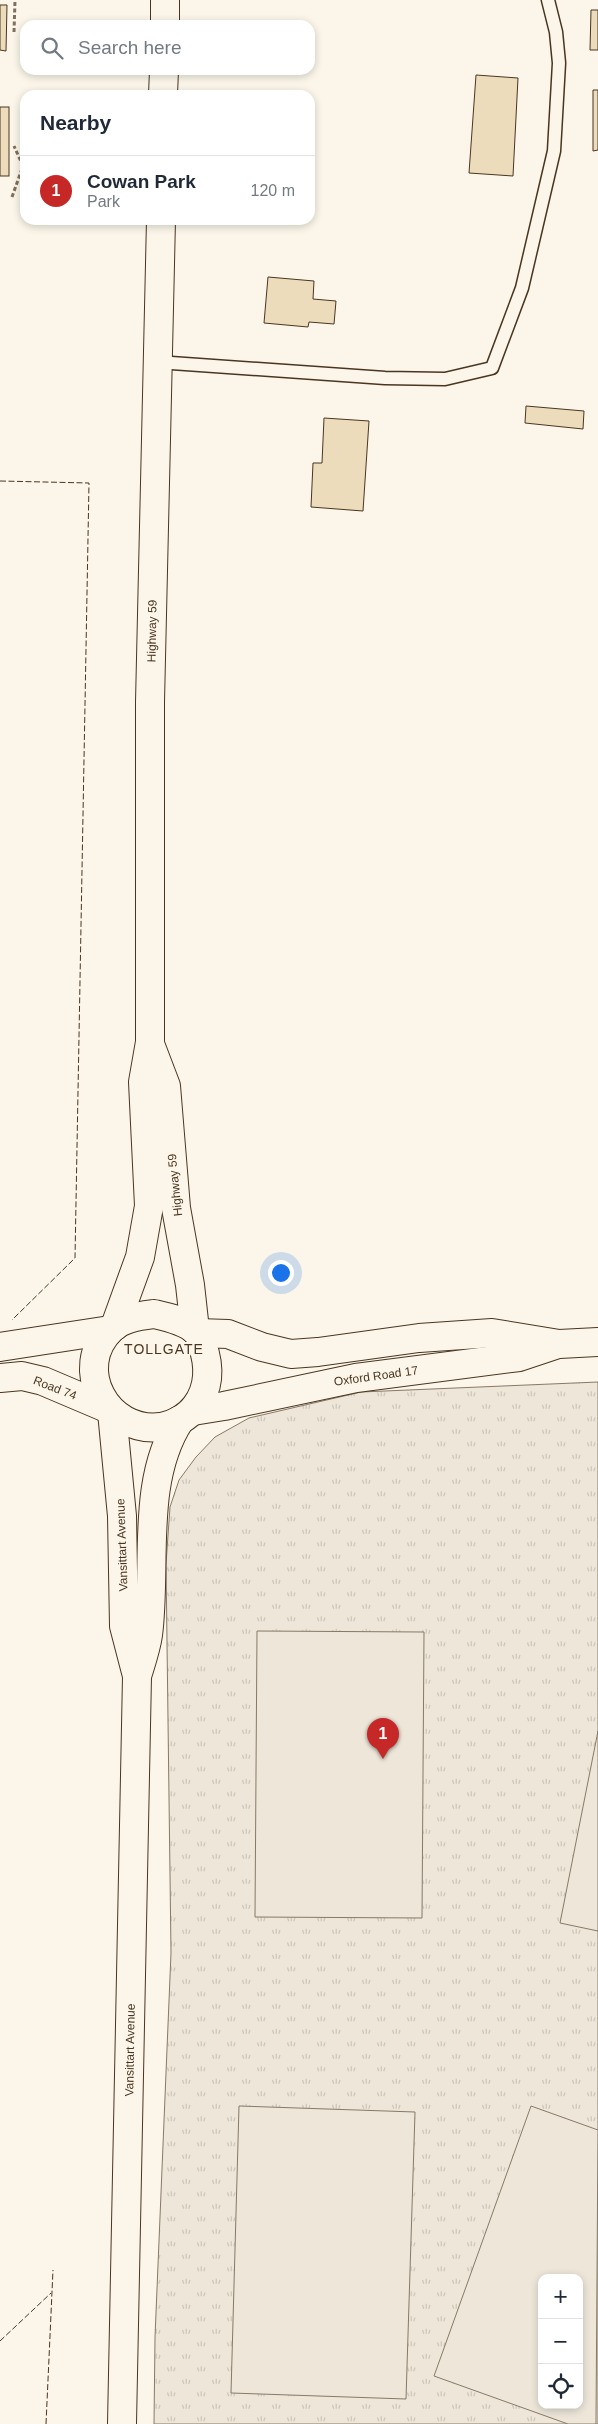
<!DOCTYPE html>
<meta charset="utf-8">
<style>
body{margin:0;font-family:Helvetica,sans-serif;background:#f6f6f7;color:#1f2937}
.controls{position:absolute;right:15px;bottom:15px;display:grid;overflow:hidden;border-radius:10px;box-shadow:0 2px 8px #0003}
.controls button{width:45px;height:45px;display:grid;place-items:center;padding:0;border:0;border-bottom:1px solid #e0e1e3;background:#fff;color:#1f2937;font:25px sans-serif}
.you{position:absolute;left:280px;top:1272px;width:18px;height:18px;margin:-12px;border:4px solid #fff;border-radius:50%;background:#1a73e8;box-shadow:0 0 0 8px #1a73e833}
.badge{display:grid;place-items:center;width:32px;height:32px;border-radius:50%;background:#c62828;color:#fff;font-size:16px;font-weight:700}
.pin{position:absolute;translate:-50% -41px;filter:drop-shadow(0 1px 2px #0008)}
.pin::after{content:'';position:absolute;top:26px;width:18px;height:15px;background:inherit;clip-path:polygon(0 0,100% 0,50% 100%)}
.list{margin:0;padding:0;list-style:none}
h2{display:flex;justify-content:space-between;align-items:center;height:65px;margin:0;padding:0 20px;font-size:21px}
h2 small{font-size:16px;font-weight:400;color:#747a83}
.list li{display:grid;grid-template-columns:32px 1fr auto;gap:15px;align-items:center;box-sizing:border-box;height:70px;padding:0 20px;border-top:1px solid #e0e1e3}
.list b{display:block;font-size:19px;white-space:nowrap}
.list p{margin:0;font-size:16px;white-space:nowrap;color:#747a83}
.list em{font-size:16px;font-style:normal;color:#747a83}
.icon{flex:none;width:28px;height:28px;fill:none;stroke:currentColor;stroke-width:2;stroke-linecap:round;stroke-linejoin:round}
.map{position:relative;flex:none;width:598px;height:2424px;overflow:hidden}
.search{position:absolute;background:#fff;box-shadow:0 2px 8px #0003;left:20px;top:20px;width:295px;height:55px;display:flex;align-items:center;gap:12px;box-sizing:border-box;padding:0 18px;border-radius:15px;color:#747a83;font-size:19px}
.panel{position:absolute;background:#fff;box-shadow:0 2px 8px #0003;left:20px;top:90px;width:295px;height:135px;border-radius:15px}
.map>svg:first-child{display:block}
</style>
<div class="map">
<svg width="598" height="2424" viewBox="0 0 598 2424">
<defs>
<pattern id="park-tufts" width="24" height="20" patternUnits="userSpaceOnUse" patternTransform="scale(1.25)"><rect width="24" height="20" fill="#ede6d9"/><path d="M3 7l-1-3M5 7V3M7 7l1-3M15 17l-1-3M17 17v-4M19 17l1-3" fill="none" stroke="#cdc6ba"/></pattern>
</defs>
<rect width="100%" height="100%" fill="#fbf6e9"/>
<path fill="url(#park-tufts)" stroke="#887966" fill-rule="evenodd" d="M 598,1382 L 598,2424 L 154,2424 L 155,2337 L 171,1953 L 166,1564 L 170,1507 L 179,1480 L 196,1457 L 215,1437 L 249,1418 L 361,1392 ZM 542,2278 L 579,2278 L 579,2405 L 542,2405 Z"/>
<g fill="#ede6d9" stroke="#887966" fill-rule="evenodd">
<polygon points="257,1631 424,1632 422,1918 255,1917"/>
<polygon points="598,1731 598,1931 560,1923"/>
<polygon points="239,2106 415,2112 406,2399 231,2393"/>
<path d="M 531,2106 L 598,2130 L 596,2424 L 568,2424 L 434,2376 ZM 542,2278 L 579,2278 L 579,2405 L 542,2405 Z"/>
</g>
<g fill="#ecdcbc" stroke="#4a3520">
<polygon points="0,5 7,5 6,51 0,50"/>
<polygon points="591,10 598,10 598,50 590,50"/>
<polygon points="476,75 518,78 513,176 469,173"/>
<polygon points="593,90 598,90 598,150 593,151"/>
<rect x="0" y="107" width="9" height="69"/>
<polygon points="268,277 314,281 313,299 336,301 334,324 309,322 308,327 264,323"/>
<polygon points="526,406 584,411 583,429 525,423"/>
<polygon points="324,418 369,421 363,511 311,507 313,463 322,463"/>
</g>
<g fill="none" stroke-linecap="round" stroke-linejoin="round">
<defs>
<polyline id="lane" points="157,362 385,378 445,379 492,368 522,288 554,151 559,63 556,32 548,0"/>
<g id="secondary">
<polyline points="198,1333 228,1334 262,1347 291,1354 318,1352 419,1338 492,1333 559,1344 598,1342"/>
<polyline points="0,1347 110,1330"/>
<polyline points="0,1378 22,1376 43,1381 109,1409"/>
<polyline points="193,1411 224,1406 356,1378 519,1357 555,1345"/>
</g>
<g id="primary">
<polyline points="165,25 165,0"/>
<polyline points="163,95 164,70"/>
<polyline points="150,1044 166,1086 176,1208 190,1285 195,1330"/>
<path d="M 154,1314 C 167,1317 186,1321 196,1331 C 200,1334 201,1340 202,1344 C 210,1366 210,1387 196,1406 C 188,1417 174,1425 161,1427 C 107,1434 71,1368 111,1329 C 122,1318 139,1316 154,1314 Z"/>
<polyline points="115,1326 140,1257 149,1206 143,1082 150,1042 150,702 161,220"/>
<polyline points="112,1412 122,1516 124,1626 137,1676"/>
<path d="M 122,2424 L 137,1676 C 141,1663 146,1649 148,1635 C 157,1567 140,1481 180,1420"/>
</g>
</defs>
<use href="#lane" stroke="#4a3520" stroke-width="15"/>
<use href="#secondary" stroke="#4a3520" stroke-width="30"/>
<use href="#primary" stroke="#4a3520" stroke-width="30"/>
<g stroke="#7f6f5c" stroke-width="3" stroke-dasharray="4 2.5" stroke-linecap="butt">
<polyline points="14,32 15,0"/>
<polyline points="12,197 23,166 14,146"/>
</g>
<use href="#lane" stroke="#fbf6e9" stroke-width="12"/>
<use href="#secondary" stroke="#fbf6e9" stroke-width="28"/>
<use href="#primary" stroke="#fbf6e9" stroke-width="28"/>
<g stroke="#4a3520" stroke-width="1" stroke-dasharray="6 2.5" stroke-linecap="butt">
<polyline points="0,481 89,483 75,1258 12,1320"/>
<polyline points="0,2341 51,2293"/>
<polyline points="46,2424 53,2270"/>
</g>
</g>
<g text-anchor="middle" stroke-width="4" stroke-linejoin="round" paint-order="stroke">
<g font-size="12" fill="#4a3520" stroke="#fbf6e9">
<text transform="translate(152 631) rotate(-89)" y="4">Highway 59</text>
<text transform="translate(175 1185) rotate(-96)" y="4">Highway 59</text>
<text transform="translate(376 1376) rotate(-8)" y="4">Oxford Road 17</text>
<text transform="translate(55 1388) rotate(21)" y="4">Road 74</text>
<text transform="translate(122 1545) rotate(-92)" y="4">Vansittart Avenue</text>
<text transform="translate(130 2050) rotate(-89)" y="4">Vansittart Avenue</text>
</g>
<g font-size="14" letter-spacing="1" fill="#4a3520" stroke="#fbf6e9">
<text x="164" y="1354">TOLLGATE</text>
</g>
</g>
</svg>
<div class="controls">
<button>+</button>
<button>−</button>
<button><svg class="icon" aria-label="locate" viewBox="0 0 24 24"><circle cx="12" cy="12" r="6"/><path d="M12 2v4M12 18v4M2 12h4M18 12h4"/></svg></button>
</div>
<div class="you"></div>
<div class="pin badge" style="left:383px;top:1759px">1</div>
<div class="search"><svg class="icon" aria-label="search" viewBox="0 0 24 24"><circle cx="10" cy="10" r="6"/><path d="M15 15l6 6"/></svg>Search here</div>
<section class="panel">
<h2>Nearby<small></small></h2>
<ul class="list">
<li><span class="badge">1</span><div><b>Cowan Park</b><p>Park</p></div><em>120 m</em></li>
</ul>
</section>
</div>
